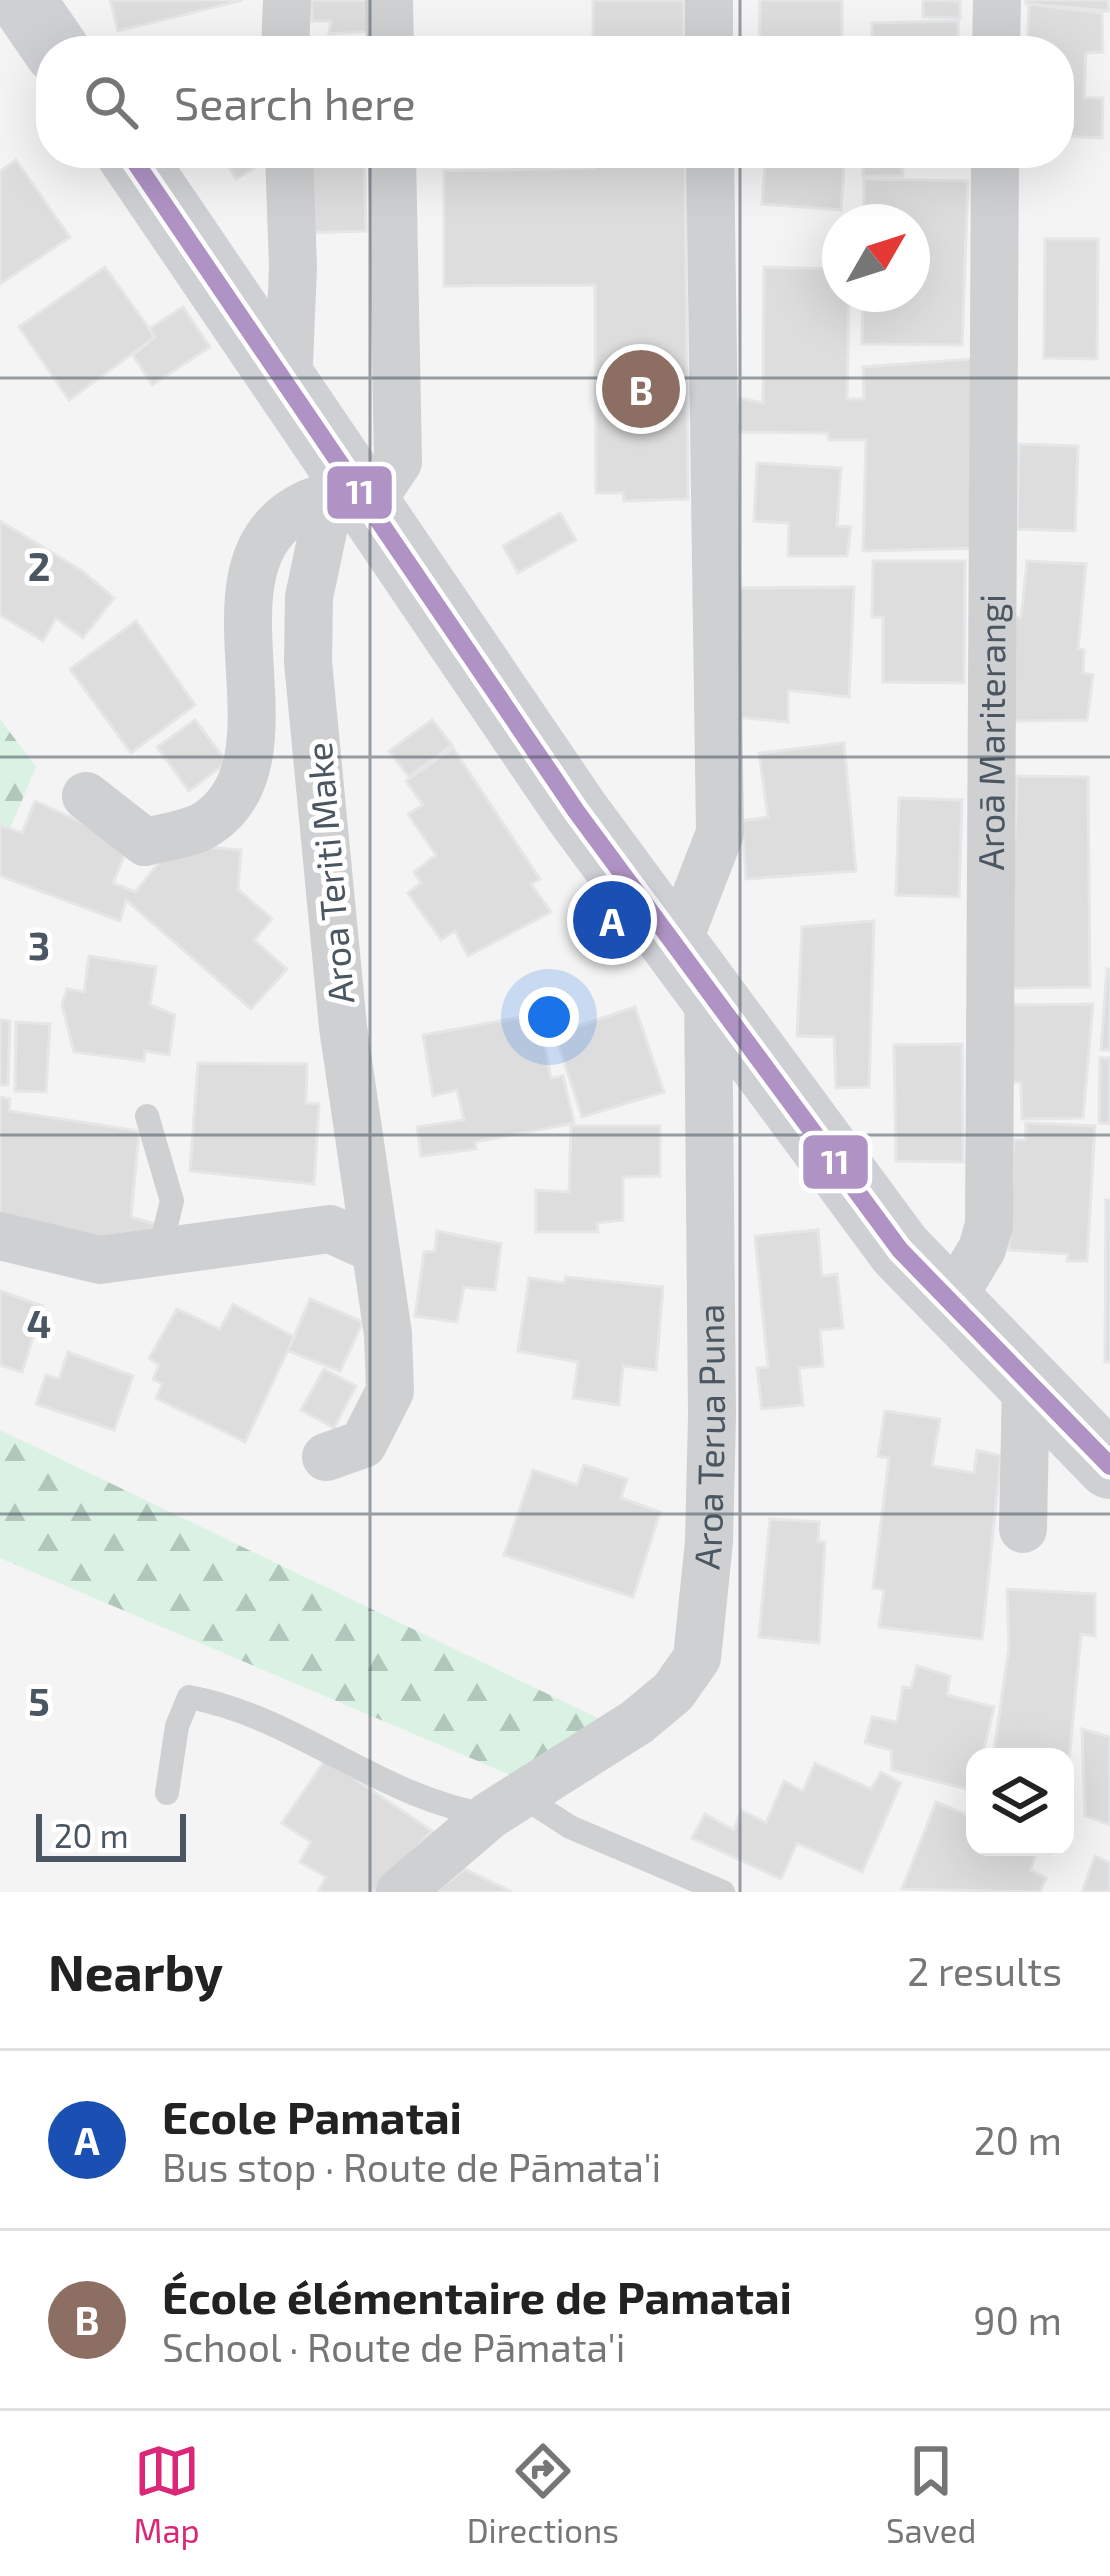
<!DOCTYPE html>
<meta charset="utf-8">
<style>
body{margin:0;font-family:"Exo 2",sans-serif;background:#f6f6f6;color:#222}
.controls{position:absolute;right:36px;bottom:36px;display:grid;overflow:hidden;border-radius:24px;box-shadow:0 12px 48px #0002}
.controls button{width:108px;height:108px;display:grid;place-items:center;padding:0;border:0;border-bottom:3px solid #e0e0e0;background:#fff;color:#222;font:60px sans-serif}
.compass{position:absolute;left:822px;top:204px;width:108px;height:108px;border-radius:50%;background:#fff;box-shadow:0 12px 48px #0002;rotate:51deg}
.scale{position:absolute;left:36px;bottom:30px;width:150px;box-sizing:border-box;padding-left:12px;border:6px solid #4a5661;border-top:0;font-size:33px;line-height:42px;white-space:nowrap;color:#4a5661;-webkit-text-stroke:9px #fff;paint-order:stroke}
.you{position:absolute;left:549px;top:1017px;width:42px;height:42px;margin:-30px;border:9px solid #fff;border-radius:50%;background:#1a73e8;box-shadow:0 0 0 18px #1a73e833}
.badge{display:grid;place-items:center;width:78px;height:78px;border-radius:50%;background:#db2777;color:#fff;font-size:39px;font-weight:700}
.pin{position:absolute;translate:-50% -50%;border:6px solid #fff;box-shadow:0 3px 12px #0006}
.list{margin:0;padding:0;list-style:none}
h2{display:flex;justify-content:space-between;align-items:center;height:156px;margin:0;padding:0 48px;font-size:51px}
h2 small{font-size:39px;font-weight:400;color:#767676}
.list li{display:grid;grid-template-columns:78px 1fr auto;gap:36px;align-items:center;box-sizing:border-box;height:180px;padding:0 48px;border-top:3px solid #e0e0e0}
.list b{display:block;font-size:45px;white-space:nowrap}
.list p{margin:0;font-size:39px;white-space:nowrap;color:#767676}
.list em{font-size:39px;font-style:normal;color:#767676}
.icon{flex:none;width:66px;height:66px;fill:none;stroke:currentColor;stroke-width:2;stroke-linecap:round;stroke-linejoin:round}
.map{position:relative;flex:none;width:1110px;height:1892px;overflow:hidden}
.search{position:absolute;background:#fff;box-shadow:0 12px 48px #0002;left:36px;right:36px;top:36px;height:132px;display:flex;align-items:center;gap:30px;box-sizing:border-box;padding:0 42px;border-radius:48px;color:#767676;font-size:45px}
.sheet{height:516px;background:#fff}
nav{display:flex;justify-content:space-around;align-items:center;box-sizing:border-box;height:168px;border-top:3px solid #e0e0e0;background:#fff;font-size:33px;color:#767676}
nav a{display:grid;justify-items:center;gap:6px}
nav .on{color:#db2777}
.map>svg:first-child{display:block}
</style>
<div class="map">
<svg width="1110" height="1892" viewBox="0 0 1110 1892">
<defs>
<pattern id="forest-firs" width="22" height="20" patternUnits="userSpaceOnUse" patternTransform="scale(3)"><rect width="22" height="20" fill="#d9f2e3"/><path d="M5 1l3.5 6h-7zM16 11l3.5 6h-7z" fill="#b2c7bb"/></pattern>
</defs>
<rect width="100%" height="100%" fill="#f4f4f4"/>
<g fill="url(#forest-firs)">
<polygon points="0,719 36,767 0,852"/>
<polygon points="0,1430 610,1724 520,1779 0,1558"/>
</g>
<g fill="#ddddde" stroke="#e5e6e7" stroke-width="3">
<polygon points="110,0 243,0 118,31"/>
<polygon points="311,0 376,0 376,31 329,34 331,21 312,21"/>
<rect x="593" y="0" width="91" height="51"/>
<polygon points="760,0 842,0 842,51 759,51"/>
<polygon points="923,0 960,1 960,18 923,17"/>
<polygon points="1026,0 1108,0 1108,11 1026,4"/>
<polygon points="1029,4 1102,13 1103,52 1086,53 1084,98 1103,98 1102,138 1059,136 1059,51 1027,51"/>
<polygon points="958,21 958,51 872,51 872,23"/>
<polygon points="221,153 270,153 272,158 236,179"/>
<polygon points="304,153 364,153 366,231 306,233"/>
<polygon points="593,153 685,153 688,499 624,501 623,493 596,493 595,285 444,286 444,171 593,168"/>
<polygon points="740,153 845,153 841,210 762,204 765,163 740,161"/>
<polygon points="864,153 902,153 903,176 863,176"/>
<polygon points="16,160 70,237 0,284 0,171"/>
<polygon points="864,179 968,181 962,345 862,344 863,294 912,294 912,222 864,222"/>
<polygon points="1045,239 1098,239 1097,359 1044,358"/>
<polygon points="105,267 155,337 69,400 19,327"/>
<polygon points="764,267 840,269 840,294 849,294 847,399 864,399 863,367 985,358 984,548 863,551 866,440 829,440 828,433 738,432 740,398 763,403"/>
<polygon points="183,307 210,347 152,385 133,355 155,337 149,329"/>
<polygon points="1019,444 1078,446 1075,531 1017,529"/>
<polygon points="757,463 841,468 837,526 851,527 847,556 788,556 789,523 754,521"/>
<polygon points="560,513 576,540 518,573 503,546"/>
<polygon points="0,521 82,571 114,598 83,638 56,618 43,641 0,615"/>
<polygon points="873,561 965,561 964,683 883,682 883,617 872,617"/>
<polygon points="1027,561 1086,564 1078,649 1084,650 1083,673 1093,675 1087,720 1010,721 1011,617 1021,617"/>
<polygon points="854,587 849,697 788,690 788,722 736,717 734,588"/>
<polygon points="136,621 195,705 131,753 70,669"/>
<polygon points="195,720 227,762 189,791 157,747"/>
<polygon points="432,720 452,745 409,777 389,751"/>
<polygon points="844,743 856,871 746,879 742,821 768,817 759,753"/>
<polygon points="453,748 540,879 531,884 551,912 468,956 455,931 441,940 408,893 421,883 414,872 436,855 408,814 423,805 406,781"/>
<polygon points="1017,776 1088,777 1090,987 1013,988 1010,836 1015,836"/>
<polygon points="899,798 962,800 959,897 896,895"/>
<polygon points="35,801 129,844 113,883 135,892 174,844 241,850 238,889 272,919 254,940 287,969 251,1009 126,900 120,921 0,876 0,825 22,833"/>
<polygon points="874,921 869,1087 836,1088 834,1037 797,1036 802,927"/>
<polygon points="89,956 156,967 150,1005 175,1015 169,1055 145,1051 144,1061 74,1052 62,1005 67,989 84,992"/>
<polygon points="1107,969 1110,969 1110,1050 1101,1050"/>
<polygon points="1093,1004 1083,1118 1022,1119 1021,1082 1008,1083 1006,1005"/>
<polygon points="635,1007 664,1092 582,1117 555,1034"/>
<polygon points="539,1014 551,1078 563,1076 574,1123 475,1142 476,1149 421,1156 417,1127 464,1120 457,1090 433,1096 423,1035"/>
<polygon points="0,1020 10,1021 8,1085 0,1085"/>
<polygon points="16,1022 50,1024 46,1092 15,1091"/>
<polygon points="962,1044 963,1162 896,1161 894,1045"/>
<polygon points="1100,1058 1110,1058 1110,1124 1099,1123"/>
<polygon points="198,1063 307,1064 306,1103 319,1104 314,1184 190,1171"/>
<polygon points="0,1097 10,1099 9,1111 139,1131 131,1217 155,1224 160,1248 0,1225"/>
<polygon points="1026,1123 1095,1126 1087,1261 1067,1261 1068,1254 1009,1250 1014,1140 1025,1140"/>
<polygon points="571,1126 660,1126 660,1176 623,1177 623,1220 597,1223 598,1232 536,1232 536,1190 569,1192"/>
<polygon points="1106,1200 1110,1200 1110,1362 1105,1362"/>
<polygon points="818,1230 822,1276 837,1274 843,1328 820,1330 823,1366 799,1368 803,1405 762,1409 757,1368 768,1367 755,1236"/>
<polygon points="437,1231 501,1244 495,1290 464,1287 457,1322 415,1316 424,1252 435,1251"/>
<polygon points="566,1277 663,1287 656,1370 623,1366 619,1405 573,1398 578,1362 518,1351 529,1278 564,1283"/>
<polygon points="0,1291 43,1306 22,1372 0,1365"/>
<polygon points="310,1299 363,1322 340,1371 288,1351"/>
<polygon points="233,1304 294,1337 245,1442 156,1398 162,1384 153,1379 159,1365 149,1358 177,1309 220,1329"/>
<polygon points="68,1352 133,1376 114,1430 36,1404 46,1375 59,1379"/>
<polygon points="324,1369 356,1386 334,1428 301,1410"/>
<polygon points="885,1411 940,1419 932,1466 974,1473 977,1450 1001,1456 982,1639 879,1627 884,1590 873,1588 889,1458 878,1456"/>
<polygon points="584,1465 627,1479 621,1498 660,1512 633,1597 504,1555 533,1470 577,1485"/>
<polygon points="770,1519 819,1522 818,1542 825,1542 819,1643 759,1637"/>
<polygon points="1007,1589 1095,1594 1095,1636 1081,1634 1069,1762 1065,1757 994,1750 1009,1648"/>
<polygon points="917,1666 950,1676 947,1695 994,1707 982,1757 975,1757 974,1791 892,1770 891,1750 865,1743 872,1717 897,1722 903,1687 911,1688"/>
<polygon points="1082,1729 1110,1737 1110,1825 1085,1816"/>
<polygon points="326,1759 432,1831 375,1892 318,1892 326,1877 300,1862 311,1842 282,1823"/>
<polygon points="815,1763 871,1789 881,1772 901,1783 862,1872 797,1843 781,1879 692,1838 705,1814 734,1830 741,1810 766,1823 784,1781 803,1791"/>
<polygon points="936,1802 975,1818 975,1847 1039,1847 1030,1870 1046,1878 1040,1892 902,1889"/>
<polygon points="1095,1856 1110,1863 1110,1892 1082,1892"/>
<polygon points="465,1869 512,1892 435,1892"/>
</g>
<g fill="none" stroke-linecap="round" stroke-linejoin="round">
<g stroke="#ced0d2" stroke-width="24">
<polyline points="147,1116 172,1201 159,1253"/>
<path d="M 167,1793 L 177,1726 L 189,1697 C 297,1717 380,1798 488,1815"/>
<polyline points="519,1794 570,1827 723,1892"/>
</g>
<g stroke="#ced0d2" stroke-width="48">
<polyline points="389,0 390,51"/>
<polyline points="709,0 709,51"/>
<polyline points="285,51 287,0"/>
<polyline points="996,51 997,0"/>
<polyline points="288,388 293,267 289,153"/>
<polyline points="369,505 398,462 392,153"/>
<path d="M 86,796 L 145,842 C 164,837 192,834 208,823 C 310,754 184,566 305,505 C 318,498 335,496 350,492"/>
<polyline points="677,944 720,833 710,153"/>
<polyline points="0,1236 100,1260 330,1229 374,1249"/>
<path id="s1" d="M 949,1304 L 982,1249 L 989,1225 L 995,153"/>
<polyline points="326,1457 363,1444 390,1391 388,1334 343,1027 308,662 309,597 330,498"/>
<polyline points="1023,1529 1026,1383"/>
<path id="s2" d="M 400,1892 L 490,1815 L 637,1722 L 673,1692 L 697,1658 L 709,1542 L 712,1416 L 708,987"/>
</g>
<g stroke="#ced0d4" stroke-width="66">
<polyline points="22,0 57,51"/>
<polyline points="129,153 576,811 900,1250 1110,1466"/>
</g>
<defs>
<polyline id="bus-1" points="129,153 576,811 900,1250 1110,1466"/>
</defs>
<use href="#bus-1" stroke="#fff" stroke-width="27"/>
<use href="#bus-1" stroke="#af93c4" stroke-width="18"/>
</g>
<path fill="none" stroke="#4a5661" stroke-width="3" stroke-opacity="0.55" d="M 370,0 L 370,51M 740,0 L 740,51M 370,153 L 370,1892M 740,153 L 740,1892M 0,378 L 1110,378M 0,757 L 1110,757M 0,1135 L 1110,1135M 0,1514 L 1110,1514"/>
<g text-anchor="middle" stroke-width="10" stroke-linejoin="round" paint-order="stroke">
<g font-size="36" fill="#4a5661" stroke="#fff">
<text dy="13" stroke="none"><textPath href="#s1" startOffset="582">Aroā Mariterangi</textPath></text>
<text transform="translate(330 873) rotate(-95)" y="13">Aroa Teriti Make</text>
<text dy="13" stroke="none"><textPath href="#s2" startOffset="603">Aroa Terua Puna</textPath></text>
</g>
</g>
<g font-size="39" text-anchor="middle" font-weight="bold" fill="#4a5661" stroke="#fff" stroke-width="10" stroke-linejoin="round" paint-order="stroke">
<text x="39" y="581">2</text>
<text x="39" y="960">3</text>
<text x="39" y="1338">4</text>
<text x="39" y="1716">5</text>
</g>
<g stroke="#fff" stroke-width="4.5">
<rect x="325" y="464" width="69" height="57" rx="12" fill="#af93c4"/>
<rect x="801" y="1133" width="69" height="58" rx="12" fill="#af93c4"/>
</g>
<g font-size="33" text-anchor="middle" font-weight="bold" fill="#fff">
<text x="360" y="504">11</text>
<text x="835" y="1174">11</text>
</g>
</svg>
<div class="controls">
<button><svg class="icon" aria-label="layers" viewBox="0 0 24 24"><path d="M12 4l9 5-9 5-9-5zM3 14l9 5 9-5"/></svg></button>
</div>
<svg class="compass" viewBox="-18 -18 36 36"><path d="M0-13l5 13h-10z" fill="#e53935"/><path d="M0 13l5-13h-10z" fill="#767676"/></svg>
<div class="scale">20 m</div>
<div class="you"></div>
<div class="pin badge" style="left:612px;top:920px;background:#1a4fb4">A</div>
<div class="pin badge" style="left:641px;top:389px;background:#8d6e63">B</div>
<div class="search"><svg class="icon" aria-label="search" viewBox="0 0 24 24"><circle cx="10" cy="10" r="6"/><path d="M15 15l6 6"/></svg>Search here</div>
</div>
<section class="sheet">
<h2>Nearby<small>2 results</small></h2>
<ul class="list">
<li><span class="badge" style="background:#1a4fb4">A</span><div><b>Ecole Pamatai</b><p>Bus stop · Route de Pāmata'i</p></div><em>20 m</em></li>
<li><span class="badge" style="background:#8d6e63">B</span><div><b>École élémentaire de Pamatai</b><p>School · Route de Pāmata'i</p></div><em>90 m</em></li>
</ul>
</section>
<nav>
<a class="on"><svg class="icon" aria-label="map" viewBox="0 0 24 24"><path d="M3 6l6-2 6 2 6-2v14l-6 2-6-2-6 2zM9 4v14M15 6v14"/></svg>Map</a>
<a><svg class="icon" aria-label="directions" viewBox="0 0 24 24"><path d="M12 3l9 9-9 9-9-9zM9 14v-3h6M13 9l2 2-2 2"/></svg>Directions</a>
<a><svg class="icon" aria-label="saved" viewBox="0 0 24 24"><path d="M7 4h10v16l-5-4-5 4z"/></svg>Saved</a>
</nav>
